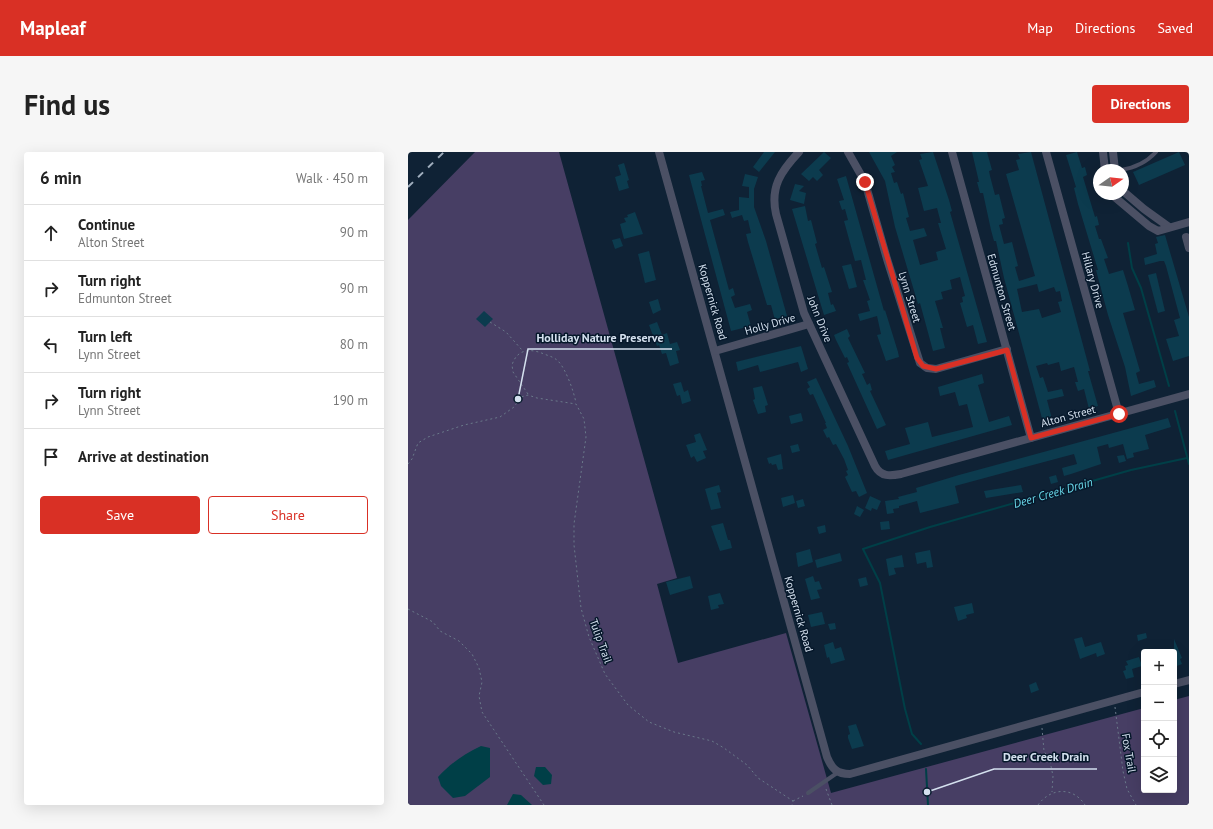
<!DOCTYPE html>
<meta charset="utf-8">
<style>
body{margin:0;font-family:"PT Sans",sans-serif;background:#f6f6f6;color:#222}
.controls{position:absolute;right:12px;bottom:12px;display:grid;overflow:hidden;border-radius:4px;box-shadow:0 4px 16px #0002}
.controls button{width:36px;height:36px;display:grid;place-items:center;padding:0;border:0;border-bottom:1px solid #e0e0e0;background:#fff;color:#222;font:20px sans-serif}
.compass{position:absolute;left:685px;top:12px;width:36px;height:36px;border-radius:50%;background:#fff;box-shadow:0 4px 16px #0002;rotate:76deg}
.stop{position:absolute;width:12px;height:12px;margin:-9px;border:3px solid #d93025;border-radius:50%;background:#fff}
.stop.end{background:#d93025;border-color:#fff;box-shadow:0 1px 4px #0008}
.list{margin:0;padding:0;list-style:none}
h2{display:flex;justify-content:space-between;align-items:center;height:52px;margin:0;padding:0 16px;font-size:17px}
h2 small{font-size:13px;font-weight:400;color:#767676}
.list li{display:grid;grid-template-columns:26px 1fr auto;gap:12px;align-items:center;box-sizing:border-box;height:56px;padding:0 16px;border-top:1px solid #e0e0e0}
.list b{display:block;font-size:15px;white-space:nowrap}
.list p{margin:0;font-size:13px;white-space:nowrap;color:#767676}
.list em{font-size:13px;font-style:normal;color:#767676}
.actions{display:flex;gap:8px;padding:12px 16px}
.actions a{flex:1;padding:9px 0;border:1px solid #d93025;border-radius:4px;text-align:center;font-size:14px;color:#d93025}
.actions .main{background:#d93025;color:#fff}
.icon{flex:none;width:22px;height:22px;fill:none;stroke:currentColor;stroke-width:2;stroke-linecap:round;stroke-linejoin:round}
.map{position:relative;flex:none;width:781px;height:653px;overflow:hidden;border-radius:4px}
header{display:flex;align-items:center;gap:24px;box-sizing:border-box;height:56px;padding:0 20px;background:#d93025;color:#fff}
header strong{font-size:19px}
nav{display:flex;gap:22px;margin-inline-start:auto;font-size:14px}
.intro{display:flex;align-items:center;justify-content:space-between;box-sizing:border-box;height:96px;padding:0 24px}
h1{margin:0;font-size:28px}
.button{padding:10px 18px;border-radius:4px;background:#d93025;color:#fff;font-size:14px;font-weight:700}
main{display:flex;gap:24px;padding:0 24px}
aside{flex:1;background:#fff;border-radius:4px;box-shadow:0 4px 16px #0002}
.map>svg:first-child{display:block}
</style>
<header>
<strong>Mapleaf</strong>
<nav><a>Map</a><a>Directions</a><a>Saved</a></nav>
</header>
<div class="intro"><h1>Find us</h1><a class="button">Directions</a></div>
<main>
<aside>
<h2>6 min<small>Walk · 450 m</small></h2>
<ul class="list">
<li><svg class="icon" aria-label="ahead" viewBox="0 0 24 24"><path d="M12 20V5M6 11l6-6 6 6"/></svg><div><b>Continue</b><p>Alton Street</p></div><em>90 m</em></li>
<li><svg class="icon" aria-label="right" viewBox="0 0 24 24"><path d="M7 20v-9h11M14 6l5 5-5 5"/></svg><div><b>Turn right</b><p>Edmunton Street</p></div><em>90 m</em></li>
<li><svg class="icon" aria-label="left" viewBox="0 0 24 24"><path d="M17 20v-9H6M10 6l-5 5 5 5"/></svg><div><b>Turn left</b><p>Lynn Street</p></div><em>80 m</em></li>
<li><svg class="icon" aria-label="right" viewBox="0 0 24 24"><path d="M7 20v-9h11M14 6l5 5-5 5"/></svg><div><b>Turn right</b><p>Lynn Street</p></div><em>190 m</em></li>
<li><svg class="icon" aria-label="arrive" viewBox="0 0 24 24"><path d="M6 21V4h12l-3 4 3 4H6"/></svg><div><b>Arrive at destination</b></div></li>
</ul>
<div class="actions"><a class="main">Save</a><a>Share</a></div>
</aside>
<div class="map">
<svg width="781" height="653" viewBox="0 0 781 653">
<rect width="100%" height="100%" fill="#0f2235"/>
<polygon fill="#473e64" points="67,0 151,0 269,426 249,432 270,511 378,481 423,641 736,556 736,638 766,638 766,548 781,544 781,653 0,653 0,68"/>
<g fill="#003f47">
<path d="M 73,594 L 82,596 L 82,625 L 57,644 L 45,646 L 33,634 L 30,625 C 43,611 56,602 73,594 Z"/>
<polygon points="128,615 137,615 144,623 143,632 135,633 126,624"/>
<polygon points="105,642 113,643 124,653 99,653"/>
</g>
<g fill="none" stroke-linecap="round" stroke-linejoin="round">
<g stroke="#003f47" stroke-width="2">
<polyline points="720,91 724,116 733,136 761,234"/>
<polyline points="767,259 781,312"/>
<polyline points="513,592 504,582 497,557 472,431 455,397 522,375 723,318 779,306"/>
<polyline points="518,617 520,653"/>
</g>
</g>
<g fill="#0c3b4e" fill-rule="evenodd">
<polygon points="356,0 367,0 351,20 345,15"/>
<polygon points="416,0 423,6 411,18 415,23 409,29 405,25 401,29 393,22"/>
<polygon points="461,0 489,0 483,4 487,13 484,15 487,20 483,21 486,31 489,30 493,42 495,41 501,65 498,66 502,79 516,76 519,84 505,88 512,113 530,108 528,100 538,97 530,71 533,71 529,56 516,59 510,36 520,34 511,8 514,7 512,2 525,0 541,48 544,59 542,60 579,190 570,192 565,173 559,175 552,151 555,150 554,145 557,144 552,125 542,128 544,137 533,140 535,147 527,149 535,176 532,176 537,196 525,199 512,151 510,152 487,75 477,29"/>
<path d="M 564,0 L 579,0 L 584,18 L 581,19 L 582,24 L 587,43 L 591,42 L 597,66 L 594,67 L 595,72 L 591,73 L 596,92 L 604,90 L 610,114 L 607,115 L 611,129 L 627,124 L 598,22 L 611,18 L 608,8 L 612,7 L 610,2 L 623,0 L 682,219 L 680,219 L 690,254 L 681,257 L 676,237 L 670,239 L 667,230 L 670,230 L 666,215 L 653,219 L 651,210 L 640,213 L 639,211 L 628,214 L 632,226 L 635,225 L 640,240 L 654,237 L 656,244 L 639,248 L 644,267 L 635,270 L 596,126 L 588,89 L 586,89 L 583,78 L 575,41 L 572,41 L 569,30 L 571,30 ZM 629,132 L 631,140 L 646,135 L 648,140 L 652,139 L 654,149 L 650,150 L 653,160 L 634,166 L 631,157 L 614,160 L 609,137 Z"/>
<polygon points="669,0 674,16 677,15 679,23 675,25 687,65 689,64 691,73 687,74 691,87 693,87 700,106 696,107 701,122 715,118 720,134 727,158 715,161 732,219 728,221 731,232 746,228 748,235 723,244 717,215 700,163 688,118 690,118 670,52 666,36 668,35 658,3"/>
<polygon points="771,0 777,13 731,33 725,20"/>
<polygon points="216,11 221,28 219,29 221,36 211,39 207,25 213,23 210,13"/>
<polygon points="294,20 297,28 293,29 294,34 293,34 300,61 315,57 317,63 302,68 321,138 325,136 327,143 323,145 327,156 342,152 344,158 339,160 343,174 323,179 281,23"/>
<polygon points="337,22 350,25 346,37 346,55 358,89 379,164 367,168 363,153 359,153 340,90 338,82 343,81 340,68 336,69 334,63 324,66 322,60 331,58 331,45 341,46 341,35 334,34"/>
<polygon points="438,24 476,159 477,158 490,200 491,205 478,209 469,183 473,182 469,164 452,169 450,162 462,159 459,149 462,148 455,128 458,128 453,108 447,109 436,69 440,68 437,57 434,58 431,49 436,48 429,27"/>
<polygon points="387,32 396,34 391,39 398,41 396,52 382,48"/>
<polygon points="397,54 400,69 403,68 409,91 407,92 414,116 416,115 424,140 420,141 423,153 425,152 428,159 416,163 384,57"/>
<polygon points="227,60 235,82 216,87 212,72 218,70 216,66 220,65 219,63"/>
<polygon points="757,83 781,165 781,204 765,209 758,187 771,184 766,168 772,166 758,114 756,109 752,109 737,113 736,106 749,102 747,92 750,91 748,85"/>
<polygon points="212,86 215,94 207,97 204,88"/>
<polygon points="241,99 248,128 237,131 230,102"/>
<polygon points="443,112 449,135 441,137 434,114"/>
<polygon points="748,121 757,159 750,161 740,123"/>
<polygon points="250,147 253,158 245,162 241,150"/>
<polygon points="76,159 85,167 77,175 68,167"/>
<polygon points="249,170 254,183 259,181 262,192 269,190 272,198 268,199 271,211 262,214 258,201 254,202 251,193 249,194 241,173"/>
<polygon points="439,177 442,184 440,186 457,221 454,222 459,233 462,231 464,238 462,239 478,273 469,277 439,211 441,210 439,205 437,206 428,188 426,183"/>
<polygon points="393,194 400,217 393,220 390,210 352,220 350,213 330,219 328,210"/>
<polygon points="574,222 576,231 570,233 581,270 601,264 604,273 480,308 477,299 502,292 497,276 520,270 524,285 565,275 559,252 551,254 547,240 532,244 530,235"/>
<polygon points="408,226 440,294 459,341 451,345 448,339 444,340 437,325 440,323 438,319 440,318 436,307 428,292 425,293 421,285 419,286 415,278 419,276 417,271 418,271 405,242 402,243 399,237 402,235 399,230"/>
<polygon points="273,230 276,240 280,238 283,249 274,252 272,243 269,244 265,232"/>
<polygon points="354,234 360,253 357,254 358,260 350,262 345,248 347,247 345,236"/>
<polygon points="393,261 395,269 383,272 381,264"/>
<polygon points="760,266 763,275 737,283 741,297 725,301 726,305 719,307 715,292 701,296 700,292 689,295 693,312 663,322 656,324 654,316 669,312 666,302 547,334 551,351 512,361 509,349 491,354 491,356 485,357 486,361 479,362 477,349 491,347 490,345 509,340 508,336 551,323"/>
<polygon points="292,281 299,298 295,299 298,306 289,310 286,304 283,306 278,293 288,290 286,283"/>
<polygon points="390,292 392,299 384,301 382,294"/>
<polygon points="373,302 375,317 370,318 368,312 364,313 363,311 361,312 359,306"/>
<polygon points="716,303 718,309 711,311 709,304"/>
<polygon points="648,323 650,330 643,332 641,325"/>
<polygon points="311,333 313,340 309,341 313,356 303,358 297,337"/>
<polygon points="613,333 615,340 578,346 576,339"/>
<polygon points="385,343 387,351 375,355 373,346"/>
<polygon points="462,344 473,349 469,358 464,356 463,359 457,356"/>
<polygon points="395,347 397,354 390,356 388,349"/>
<polygon points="449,354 456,358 452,365 446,362"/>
<polygon points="481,369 482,377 473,378 472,370"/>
<polygon points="315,371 320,388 322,388 324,396 312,399 303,374"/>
<polygon points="417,373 418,380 411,382 409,375"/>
<polygon points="402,397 405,410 390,415 388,401"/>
<polygon points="522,398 525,415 519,416 518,410 509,412 507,401"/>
<polygon points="432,401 434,409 409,416 407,408"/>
<polygon points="494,403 496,415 486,416 488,422 481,424 478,407"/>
<polygon points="282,424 285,436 262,443 258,430"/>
<polygon points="405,424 407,430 411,429 414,437 409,438 412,446 403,448 397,427"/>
<polygon points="458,425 460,433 452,435 450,427"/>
<polygon points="312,441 316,452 310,453 311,456 303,458 300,444"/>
<polygon points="564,451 566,461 558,463 559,466 550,469 546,455"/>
<polygon points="414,460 417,472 403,475 400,463"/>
<polygon points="427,471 428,477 422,478 420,472"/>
<polygon points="738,481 739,486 730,489 729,483"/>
<polygon points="674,485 677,495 693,490 697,502 689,505 688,501 672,507 666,487"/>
<polygon points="766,487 774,506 772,507 774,512 769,514 768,511 766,512"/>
<polygon points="425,490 427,497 433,495 437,508 423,512 421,505 419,506 416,493"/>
<polygon points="731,505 734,514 724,517 726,525 718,527 715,519 718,518 717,514 720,513 718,509"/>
<polygon points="628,530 631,538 623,541 621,533"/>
<polygon points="448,572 456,594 444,597 440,586 440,583 442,582 440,574"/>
</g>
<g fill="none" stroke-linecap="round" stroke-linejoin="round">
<g stroke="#6a798a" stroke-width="1" stroke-dasharray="2 3" stroke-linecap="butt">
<polyline points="82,170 98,180 114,198"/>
<path d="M 120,242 L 105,220 L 104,213 C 109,197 122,196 136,202 C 141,204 146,205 150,209 C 158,217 166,240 168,251"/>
<polyline points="0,312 4,307 10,291 20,285 56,273 92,265 106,255 113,245 120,243 129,246 168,252 176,267 178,285 166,372 166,393 173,456 181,485 197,522 220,553 241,570 266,580 304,589 316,596 339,613 350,626 385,649 384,653"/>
<polyline points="0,457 25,470 32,479 51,489 64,502 71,516 74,530 71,544 74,560 136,653"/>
<polyline points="707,555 715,619 719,637 728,653"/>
<polyline points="634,576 636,599 642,609 645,624 644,640"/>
<polyline points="418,637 424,653"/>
<polyline points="385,649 395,644"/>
<path d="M 630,653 C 642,636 665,634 677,653"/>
</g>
<g stroke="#4b5064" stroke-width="4">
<path d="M 713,18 C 726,16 739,10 748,0"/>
<polyline points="400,641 429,621"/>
</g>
<g stroke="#4b5064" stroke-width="8">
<path d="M 251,0 L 419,605 C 424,617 429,622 442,622 L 736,540"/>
<path d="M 391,0 C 373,19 362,35 368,62 L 396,161 L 467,314 C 473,325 482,324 493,322 L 781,242"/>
<polyline points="440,0 457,30 479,107 512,211 519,216 528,217 599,197"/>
<polyline points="544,0 623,286"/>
<polyline points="638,0 711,262"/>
<polyline points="695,0 697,18"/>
<polyline points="705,0 707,18"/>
<polyline points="715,39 736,57 761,75"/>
<polyline points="703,42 741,74 750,79 781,70"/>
<polyline points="778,85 781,96"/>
<polyline points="307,199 401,172"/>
<polyline points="766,532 781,528"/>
</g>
<polyline stroke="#9fadbc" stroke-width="2" stroke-dasharray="7 7" stroke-linecap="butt" points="0,35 36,0"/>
</g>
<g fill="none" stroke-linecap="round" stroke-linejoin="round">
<polyline stroke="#d93025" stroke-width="5" points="457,30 509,206 515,214 528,217 599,198 623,286 711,262"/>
</g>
<g text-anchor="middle" stroke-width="3" stroke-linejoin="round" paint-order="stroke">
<g font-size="11" fill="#d4e0ee" stroke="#06182b">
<text transform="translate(685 128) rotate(75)" y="4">Hillary Drive</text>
<text transform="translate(594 140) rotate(74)" y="4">Edmunton Street</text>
<text transform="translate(502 145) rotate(73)" y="4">Lynn Street</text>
<text transform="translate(305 150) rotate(74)" y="4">Koppernick Road</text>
<text transform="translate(412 167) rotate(68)" y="4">John Drive</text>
<text transform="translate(362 172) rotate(-16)" y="4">Holly Drive</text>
<text transform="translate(660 264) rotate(-15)" y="4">Alton Street</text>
<text transform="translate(391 462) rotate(74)" y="4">Koppernick Road</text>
<text transform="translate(193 489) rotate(70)" y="4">Tulip Trail</text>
<text transform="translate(721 601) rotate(80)" y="4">Fox Trail</text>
</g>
<g font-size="12" font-style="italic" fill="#69d7e8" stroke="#06182b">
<text transform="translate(645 341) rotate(-16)" y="4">Deer Creek Drain</text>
</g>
</g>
<path fill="none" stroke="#d4e0ee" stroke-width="1.5" d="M110 247L120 197H264M519 640L586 617H689"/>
<g fill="#d4e0ee" stroke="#06182b" stroke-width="1.5">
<circle cx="110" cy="247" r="4"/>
<circle cx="519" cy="640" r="4"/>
</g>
<g font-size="12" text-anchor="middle" font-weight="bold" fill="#d4e0ee" stroke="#06182b" stroke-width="3" stroke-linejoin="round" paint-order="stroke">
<text x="192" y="190">Holliday Nature Preserve</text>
<text x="638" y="609">Deer Creek Drain</text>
</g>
</svg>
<div class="controls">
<button>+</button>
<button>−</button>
<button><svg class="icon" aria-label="locate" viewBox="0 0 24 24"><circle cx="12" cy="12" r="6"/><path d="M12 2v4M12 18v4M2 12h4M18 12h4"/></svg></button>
<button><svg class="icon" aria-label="layers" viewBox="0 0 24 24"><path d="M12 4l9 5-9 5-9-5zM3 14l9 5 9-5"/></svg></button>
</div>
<svg class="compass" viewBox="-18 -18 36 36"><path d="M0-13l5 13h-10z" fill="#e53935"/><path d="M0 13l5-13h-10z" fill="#767676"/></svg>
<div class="stop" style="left:711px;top:262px"></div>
<div class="stop end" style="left:457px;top:30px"></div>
</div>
</main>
